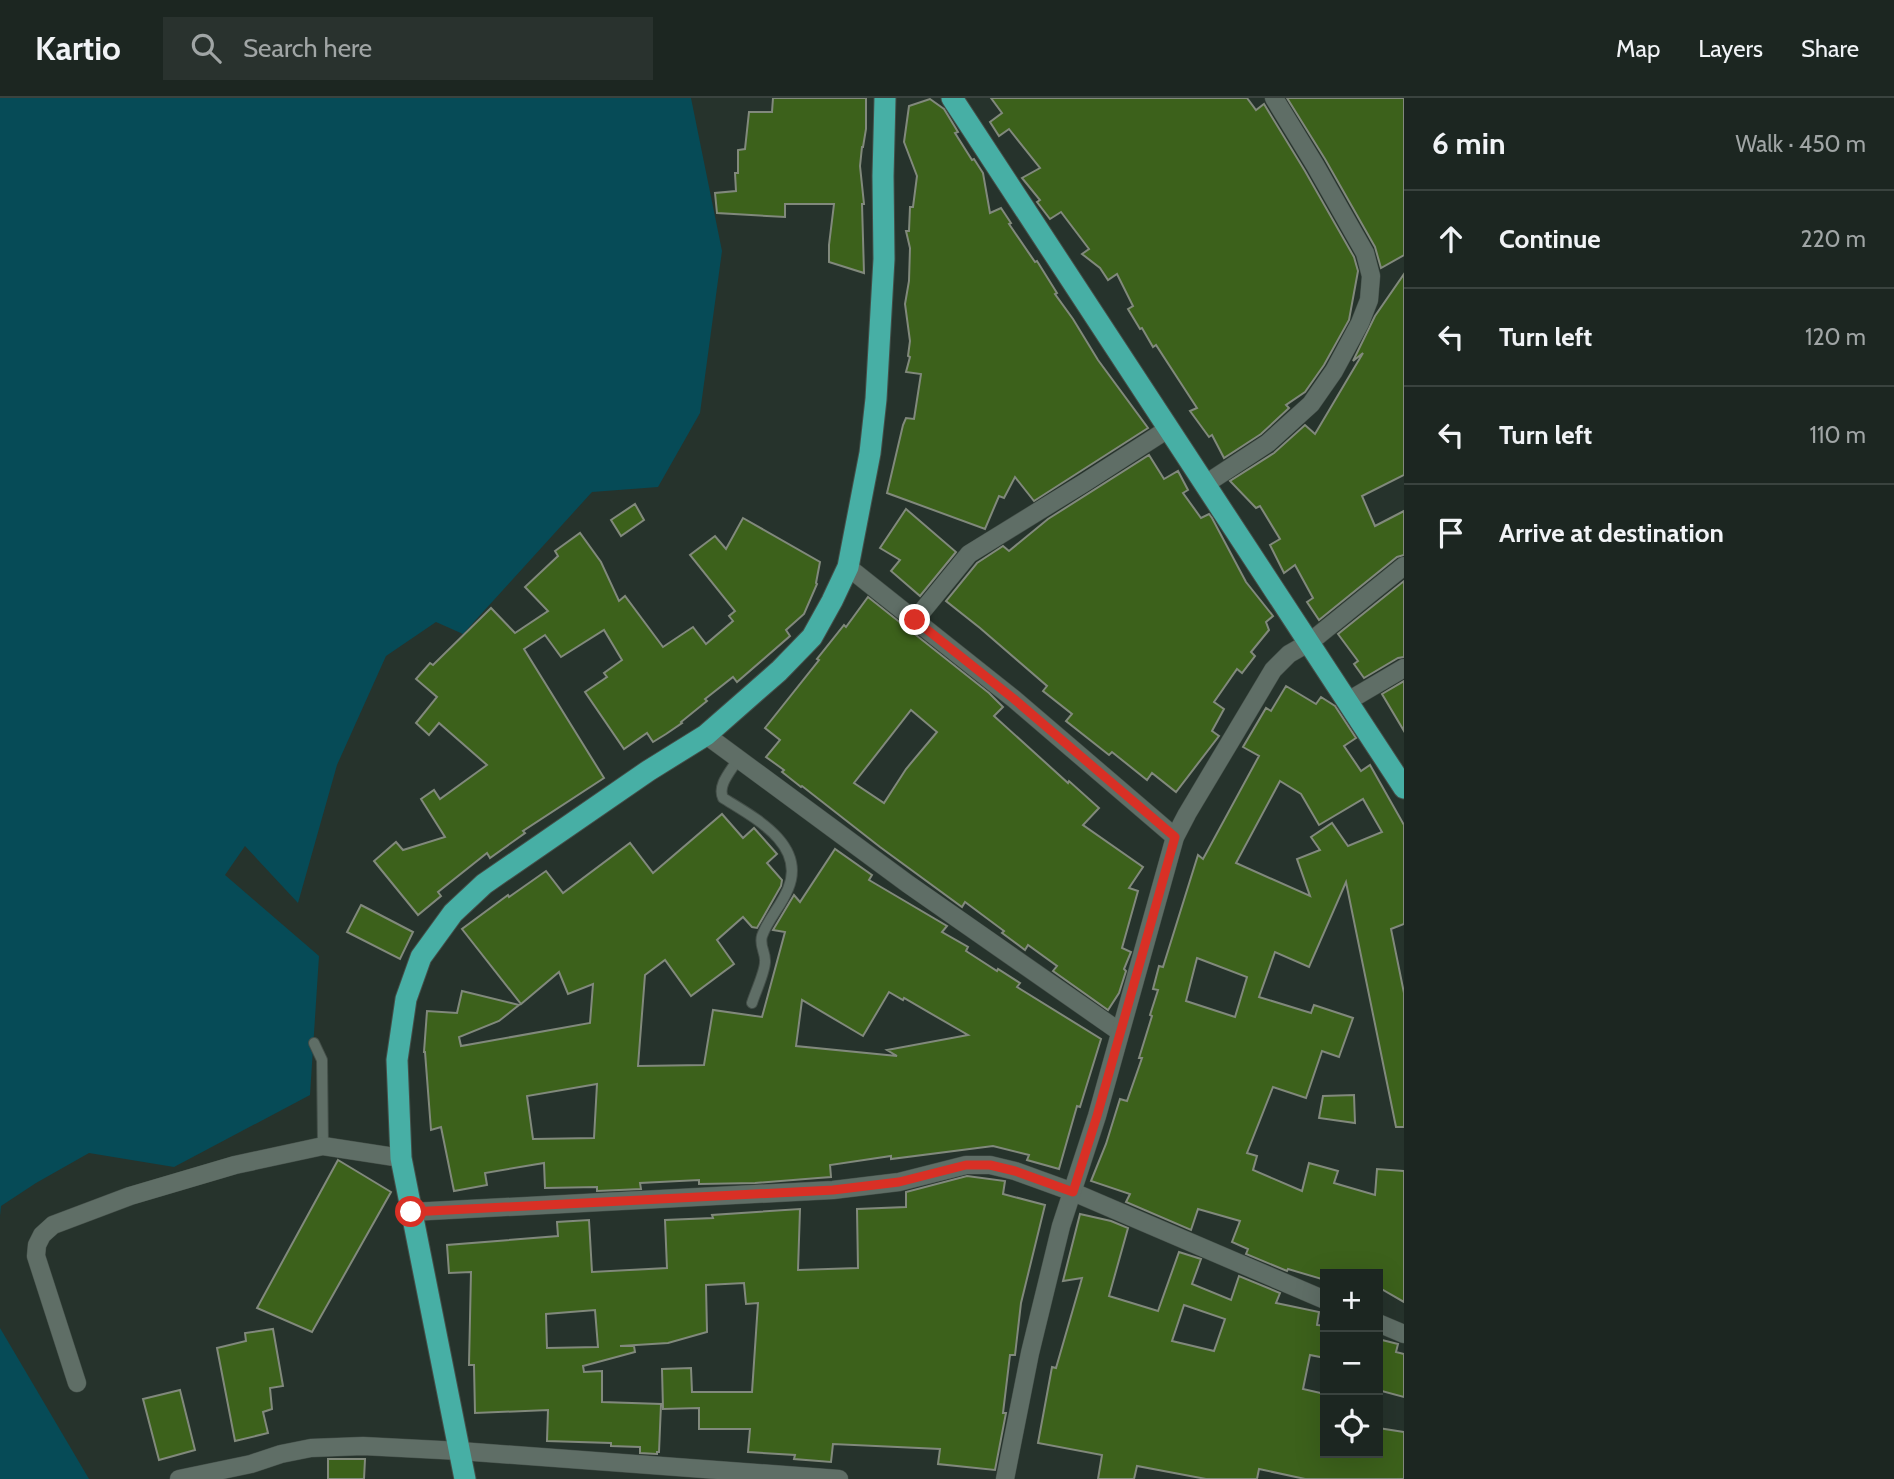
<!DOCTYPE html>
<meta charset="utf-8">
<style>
body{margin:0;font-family:Cabin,sans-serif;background:#29322e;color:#f1f3f6}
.controls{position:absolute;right:21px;bottom:21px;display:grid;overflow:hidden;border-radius:0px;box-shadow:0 7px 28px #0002}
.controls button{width:63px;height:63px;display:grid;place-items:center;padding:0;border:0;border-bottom:2px solid #3a433f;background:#1c2621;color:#f1f3f6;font:35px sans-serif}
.stop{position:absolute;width:21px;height:21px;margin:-16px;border:5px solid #d93025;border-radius:50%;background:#fff}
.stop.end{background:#d93025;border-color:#fff;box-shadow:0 2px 7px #0008}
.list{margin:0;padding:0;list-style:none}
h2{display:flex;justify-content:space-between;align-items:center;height:91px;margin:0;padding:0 28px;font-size:30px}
h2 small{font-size:23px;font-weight:400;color:#a0a5a5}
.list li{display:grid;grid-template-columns:46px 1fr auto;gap:21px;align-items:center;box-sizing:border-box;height:98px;padding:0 28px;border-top:2px solid #3a433f}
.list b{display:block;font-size:26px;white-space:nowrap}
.list em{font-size:23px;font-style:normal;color:#a0a5a5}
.icon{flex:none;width:38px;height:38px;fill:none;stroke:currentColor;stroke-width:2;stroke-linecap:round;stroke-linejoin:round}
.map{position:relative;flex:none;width:1404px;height:1381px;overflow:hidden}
header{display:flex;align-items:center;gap:42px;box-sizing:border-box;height:98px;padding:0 35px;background:#1c2621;border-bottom:2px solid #3a433f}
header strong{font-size:33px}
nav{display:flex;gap:38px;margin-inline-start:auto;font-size:24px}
.search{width:490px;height:63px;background:#29322e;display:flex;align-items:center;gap:18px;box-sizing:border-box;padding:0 24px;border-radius:0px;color:#a0a5a5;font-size:26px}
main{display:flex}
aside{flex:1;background:#1c2621}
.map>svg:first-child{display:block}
</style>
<header>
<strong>Kartio</strong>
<div class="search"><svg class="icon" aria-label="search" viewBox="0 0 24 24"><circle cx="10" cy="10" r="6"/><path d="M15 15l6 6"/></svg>Search here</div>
<nav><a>Map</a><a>Layers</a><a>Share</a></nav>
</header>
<main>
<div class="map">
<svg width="1404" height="1381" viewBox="0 0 1404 1381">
<rect width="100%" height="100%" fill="#26332c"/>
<g fill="#064b57">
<polygon points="0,0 691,0 722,153 700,315 658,389 592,394 463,536 436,524 386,558 337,667 298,805 245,748 225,777 319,858 310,997 174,1069 89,1055 36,1085 1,1108 0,1118"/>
<polygon points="0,1230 89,1381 0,1381"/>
</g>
<g fill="#3c611b" stroke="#81897c" stroke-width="2" fill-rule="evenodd">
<polygon points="773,0 866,0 866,31 863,49 862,49 860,68 864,106 862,106 864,175 829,164 829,147 834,106 785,106 785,119 717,115 715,95 736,93 735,75 738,75 738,52 745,51 749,14 772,14"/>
<polygon points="991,0 1247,0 1256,12 1264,6 1305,73 1354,159 1358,173 1349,222 1324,267 1305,294 1286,307 1289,310 1261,336 1224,360 1212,337 1209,339 1190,313 1197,310 1156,247 1153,249 1142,230 1140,231 1128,211 1133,208 1117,176 1108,182 1100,170 1082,156 1089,151 1061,114 1050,121 1037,104 1040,102 1022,80 1040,70 1009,31 999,38 990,24 1002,15"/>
<polygon points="1287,0 1404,0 1404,157 1381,170 1375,149 1325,61"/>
<polygon points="930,1 944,11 958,34 955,35 972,62 974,61 983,75 990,115 1001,110 1011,125 1009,126 1035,164 1037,163 1057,195 1055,196 1073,221 1098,262 1148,330 1034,403 1015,379 1004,400 999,398 985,431 887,395 903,327 906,320 914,321 921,276 906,274 910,259 908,258 910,243 905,206 909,183 910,150 906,133 909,133 910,109 913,109 917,78 904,44 909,8"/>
<polygon points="1404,176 1404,377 1362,398 1375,428 1404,413 1404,457 1397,459 1319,522 1307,504 1313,500 1295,467 1284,475 1270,447 1280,441 1260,408 1256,410 1230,383 1274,355 1305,327 1315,336 1363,255 1353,263 1375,218"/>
<polygon points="1149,357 1164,381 1178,373 1188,392 1183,395 1201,420 1209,416 1212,420 1246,484 1273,518 1266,524 1269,532 1251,554 1255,558 1242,575 1237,571 1214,604 1224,611 1212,633 1219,638 1176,694 1152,675 1147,682 1112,654 1109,657 1066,623 1072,616 1043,593 1047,588 980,530 946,503 977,465 1003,448 1009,453 1048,421"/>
<polygon points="635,406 644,422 621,438 611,422"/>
<polygon points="906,411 956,454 920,498 891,473 900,462 880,450"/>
<polygon points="743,420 820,464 816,485 817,486 804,516 786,532 790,538 737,584 733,579 705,601 707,603 681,624 682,625 666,636 653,644 647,635 624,651 585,594 607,579 604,575 622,562 604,532 561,559 545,537 524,551 604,680 523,733 525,735 490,760 487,755 438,794 441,798 418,817 374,763 396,744 403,752 445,739 421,701 434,692 440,701 487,667 439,625 429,637 416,625 437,599 416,581 430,565 433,567 491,510 515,535 548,513 525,489 558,458 555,453 580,435 601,464 619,503 625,498 663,549 693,529 706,546 733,523 729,518 735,513 690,457 715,438 726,451"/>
<polygon points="1404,483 1404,559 1398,560 1364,580 1354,566 1358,563 1338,536"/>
<path d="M 868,499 L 989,595 L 1003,609 L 994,618 L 1068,685 L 1069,683 L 1099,710 L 1083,727 L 1143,769 L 1129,790 L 1138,793 L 1122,850 L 1131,854 L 1124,871 L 1126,873 L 1119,895 L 1108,912 L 1053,873 L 1057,868 L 1028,847 L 1025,852 L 1002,835 L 1004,833 L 965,804 L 962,809 L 880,749 L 802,688 L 801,689 L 782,674 L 784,672 L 766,659 L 780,642 L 765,630 L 819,562 L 817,561 L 844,527 L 846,529 ZM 911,612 L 937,634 L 906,671 L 884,705 L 854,685 Z"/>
<polygon points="1404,583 1404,633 1382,596"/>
<path d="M 1286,588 L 1316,606 L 1321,599 L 1335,608 L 1356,640 L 1344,648 L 1361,673 L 1370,667 L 1404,727 L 1404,826 L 1391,831 L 1404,895 L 1404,1029 L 1396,1029 L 1346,784 L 1309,869 L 1275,854 L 1259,899 L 1311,915 L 1314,907 L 1353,920 L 1339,959 L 1322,953 L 1306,1000 L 1273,989 L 1247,1055 L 1257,1058 L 1253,1072 L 1302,1093 L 1309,1065 L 1338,1073 L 1334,1085 L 1375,1097 L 1377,1071 L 1404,1073 L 1404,1204 L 1378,1189 L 1378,1176 L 1325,1176 L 1325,1182 L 1288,1171 L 1287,1173 L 1246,1156 L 1248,1151 L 1232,1144 L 1240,1123 L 1198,1111 L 1191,1132 L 1126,1104 L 1130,1096 L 1091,1083 L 1106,1046 L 1120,1001 L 1127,1003 L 1142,960 L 1139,960 L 1152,918 L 1150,917 L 1158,892 L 1153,891 L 1159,868 L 1163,869 L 1198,757 L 1203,761 L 1259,658 L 1243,649 L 1266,610 L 1271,613 ZM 1280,683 L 1301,696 L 1319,727 L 1363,701 L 1382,734 L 1348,748 L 1332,725 L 1311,739 L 1320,752 L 1297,761 L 1310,798 L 1236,765 ZM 1197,860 L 1247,879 L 1235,919 L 1186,903 Z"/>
<path d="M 722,716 L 743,740 L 754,730 L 777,756 L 767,765 L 782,782 L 781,788 L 757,830 L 752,829 L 743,819 L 717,842 L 734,866 L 691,898 L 665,862 L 645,877 L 638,968 L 704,967 L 713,912 L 762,919 L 785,834 L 773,832 L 794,797 L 800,804 L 835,751 L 872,777 L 869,782 L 947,828 L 942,834 L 968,849 L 966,853 L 997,873 L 998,871 L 1020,885 L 1017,889 L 1101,941 L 1080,1009 L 1077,1008 L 1059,1071 L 1027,1062 L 1029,1057 L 993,1048 L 891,1061 L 891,1058 L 830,1067 L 831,1079 L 818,1080 L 755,1085 L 699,1086 L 699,1082 L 640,1085 L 641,1091 L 597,1093 L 597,1089 L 545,1090 L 544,1065 L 485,1075 L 487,1087 L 454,1093 L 441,1029 L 431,1032 L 425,954 L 424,954 L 427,913 L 457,915 L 462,893 L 519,907 L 499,923 L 459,939 L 461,948 L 590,925 L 593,886 L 568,896 L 559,874 L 521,906 L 462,831 L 508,797 L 509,799 L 546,773 L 563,795 L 630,745 L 653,775 ZM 889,894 L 903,902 L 904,900 L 968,937 L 887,952 L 897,958 L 796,948 L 802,902 L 863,938 ZM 597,986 L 594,1040 L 533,1041 L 527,998 Z"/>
<polygon points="361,807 413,834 400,861 347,834"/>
<polygon points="1354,997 1355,1025 1319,1020 1323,998"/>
<polygon points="338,1062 391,1094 312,1234 257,1210"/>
<path d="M 967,1078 L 1005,1083 L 1003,1096 L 1045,1107 L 1021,1205 L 1015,1257 L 1010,1257 L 1003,1315 L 1006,1315 L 995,1372 L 938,1366 L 940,1351 L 833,1346 L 831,1364 L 794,1361 L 795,1357 L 748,1354 L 750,1331 L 699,1331 L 699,1310 L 663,1311 L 662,1271 L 691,1270 L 692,1294 L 752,1294 L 758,1205 L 746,1206 L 744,1185 L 706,1187 L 707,1234 L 668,1245 L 620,1248 L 634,1248 L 635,1254 L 583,1268 L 584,1274 L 602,1273 L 602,1304 L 661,1306 L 659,1354 L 657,1354 L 657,1356 L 640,1355 L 640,1349 L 611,1348 L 611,1345 L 547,1343 L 548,1312 L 475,1315 L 474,1267 L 469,1267 L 471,1174 L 449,1175 L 447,1147 L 558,1138 L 557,1124 L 589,1122 L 592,1174 L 667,1170 L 665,1122 L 713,1120 L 712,1117 L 800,1111 L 798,1172 L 858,1170 L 857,1111 L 906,1109 L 906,1094 ZM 595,1212 L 598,1249 L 547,1250 L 546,1216 Z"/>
<path d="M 1080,1116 L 1111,1123 L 1128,1130 L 1109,1198 L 1158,1213 L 1179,1154 L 1201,1161 L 1192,1186 L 1231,1202 L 1239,1178 L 1280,1195 L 1276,1205 L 1319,1214 L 1317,1227 L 1325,1228 L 1325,1260 L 1310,1257 L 1303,1291 L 1325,1296 L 1322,1319 L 1325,1319 L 1325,1355 L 1378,1355 L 1378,1330 L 1404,1334 L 1404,1381 L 1305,1381 L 1259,1371 L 1257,1381 L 1206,1381 L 1137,1368 L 1134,1381 L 1098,1381 L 1102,1357 L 1038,1345 L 1052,1269 L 1056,1270 L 1082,1180 L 1063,1183 ZM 1184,1207 L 1225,1221 L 1214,1253 L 1172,1243 Z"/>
<polygon points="273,1231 283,1288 270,1290 272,1311 263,1314 268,1335 235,1343 217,1250 246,1243 245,1235"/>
<polygon points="1378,1241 1398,1246 1396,1254 1404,1256 1404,1299 1378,1292"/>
<polygon points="180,1292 195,1352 159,1362 143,1301"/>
<polygon points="328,1361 365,1361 364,1381 328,1381"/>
</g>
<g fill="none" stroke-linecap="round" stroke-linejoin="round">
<defs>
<g id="lane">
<path d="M 738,661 C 731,673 717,687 723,700 C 753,719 807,746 788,791 C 781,808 768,821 762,838 C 759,848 766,855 765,864 C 765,874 755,895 752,905"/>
<polyline points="314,945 322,962 323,1048"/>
</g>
<g id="street">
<polyline points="1204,387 1268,345 1311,306 1334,273 1360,225 1369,202 1371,178 1365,155 1315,67 1274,0"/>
<polyline points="848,469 1014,601 1175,739"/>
<polyline points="915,522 969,456 1084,385 1168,331"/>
<polyline points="1348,603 1404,570"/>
<polyline points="706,637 908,786 1120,934"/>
<polyline points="411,1114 833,1092 899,1084 966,1067 990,1067 1015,1073 1073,1094 1325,1202"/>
<polyline points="1378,1225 1404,1236"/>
<polyline points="77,1285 36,1158 37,1147 42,1137 53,1127 130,1098 235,1067 323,1048 401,1060"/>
<polyline points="179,1381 251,1366 281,1356 311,1350 363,1348 460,1353 839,1381"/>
<polyline points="1005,1381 1030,1255 1061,1128 1097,1018 1175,739 1187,716 1273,572 1289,556 1310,544 1404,468"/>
</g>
<g id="highway">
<polyline points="952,0 1404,690"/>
<polyline points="465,1381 401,1060 397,962 406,901 421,859 453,815 484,786 648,673 706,637 779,573 812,539 832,503 848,469 870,355 876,301 884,161 883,78 885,0"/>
</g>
</defs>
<use href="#lane" stroke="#444f49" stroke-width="12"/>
<use href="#street" stroke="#444f49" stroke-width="19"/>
<use href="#highway" stroke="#444f49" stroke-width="23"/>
<use href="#lane" stroke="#5f6e66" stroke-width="10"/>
<use href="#street" stroke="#5f6e66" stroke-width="18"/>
<use href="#highway" stroke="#47afa5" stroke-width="21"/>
</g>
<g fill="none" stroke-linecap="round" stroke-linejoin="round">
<polyline stroke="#d93025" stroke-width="9" points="411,1114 833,1092 899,1084 966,1067 990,1067 1015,1073 1073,1094 1097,1018 1175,739 1014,601 915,522"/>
</g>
</svg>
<div class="controls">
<button>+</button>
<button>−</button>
<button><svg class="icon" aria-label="locate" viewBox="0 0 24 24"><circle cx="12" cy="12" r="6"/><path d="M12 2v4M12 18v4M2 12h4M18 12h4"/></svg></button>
</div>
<div class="stop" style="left:411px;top:1114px"></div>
<div class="stop end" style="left:915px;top:522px"></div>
</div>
<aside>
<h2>6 min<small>Walk · 450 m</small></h2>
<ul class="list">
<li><svg class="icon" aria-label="ahead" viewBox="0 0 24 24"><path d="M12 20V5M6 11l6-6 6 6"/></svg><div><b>Continue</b></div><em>220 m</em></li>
<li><svg class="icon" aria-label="left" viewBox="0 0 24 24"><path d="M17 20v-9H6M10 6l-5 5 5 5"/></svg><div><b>Turn left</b></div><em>120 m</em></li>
<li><svg class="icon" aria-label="left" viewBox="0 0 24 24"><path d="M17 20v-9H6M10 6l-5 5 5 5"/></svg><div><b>Turn left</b></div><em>110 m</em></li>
<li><svg class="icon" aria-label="arrive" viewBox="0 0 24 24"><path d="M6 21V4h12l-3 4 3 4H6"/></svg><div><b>Arrive at destination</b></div></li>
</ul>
</aside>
</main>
